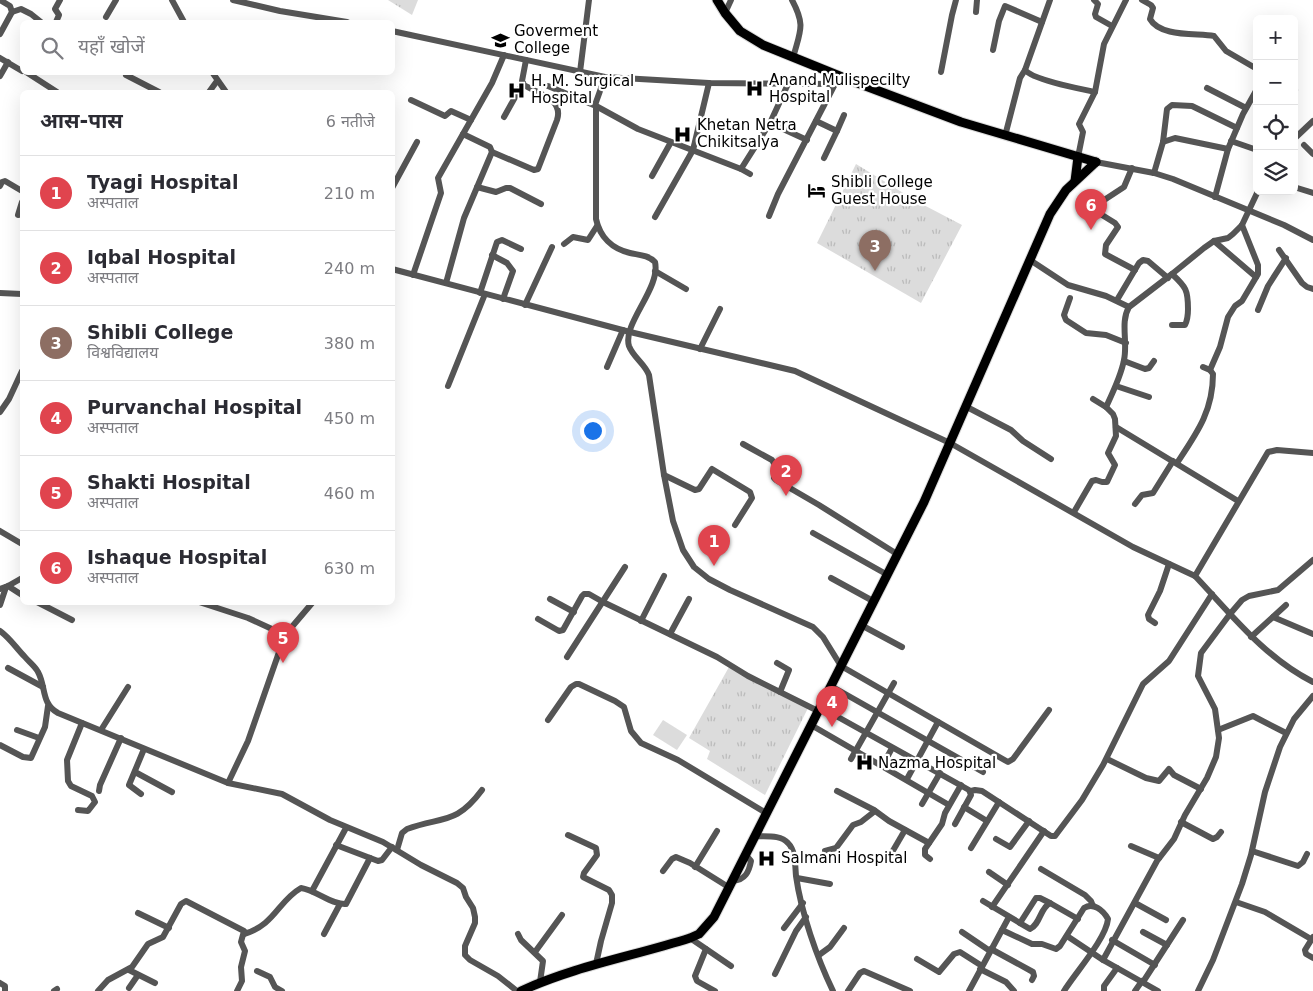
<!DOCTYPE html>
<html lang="hi">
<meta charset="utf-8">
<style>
body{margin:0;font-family:"DejaVu Sans","Noto Sans Devanagari",sans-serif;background:#f2f2f3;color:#2b2b33}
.controls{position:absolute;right:15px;top:15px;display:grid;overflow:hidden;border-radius:8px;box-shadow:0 5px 20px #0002}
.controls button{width:45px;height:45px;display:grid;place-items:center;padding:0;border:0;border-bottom:1px solid #e1e1e2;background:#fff;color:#2b2b33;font:25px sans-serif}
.you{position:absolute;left:592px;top:430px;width:18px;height:18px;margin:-12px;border:4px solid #fff;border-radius:50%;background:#1a73e8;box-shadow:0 0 0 8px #1a73e833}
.badge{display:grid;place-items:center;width:32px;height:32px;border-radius:50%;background:#2563eb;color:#fff;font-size:16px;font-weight:700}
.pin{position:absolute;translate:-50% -41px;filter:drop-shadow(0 1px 2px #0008)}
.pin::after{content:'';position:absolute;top:26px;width:18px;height:15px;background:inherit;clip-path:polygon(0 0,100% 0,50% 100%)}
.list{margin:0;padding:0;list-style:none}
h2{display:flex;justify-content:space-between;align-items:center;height:65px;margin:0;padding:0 20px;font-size:21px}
h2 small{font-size:16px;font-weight:400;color:#7c7c81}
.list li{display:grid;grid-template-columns:32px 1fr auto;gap:15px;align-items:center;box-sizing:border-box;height:75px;padding:0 20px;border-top:1px solid #e1e1e2}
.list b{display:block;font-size:19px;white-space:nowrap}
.list p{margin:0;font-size:16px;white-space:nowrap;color:#7c7c81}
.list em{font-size:16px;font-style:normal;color:#7c7c81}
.icon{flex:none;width:28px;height:28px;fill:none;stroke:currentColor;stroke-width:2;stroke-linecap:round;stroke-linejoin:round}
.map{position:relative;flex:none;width:1313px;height:991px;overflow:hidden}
.search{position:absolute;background:#fff;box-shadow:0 5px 20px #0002;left:20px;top:20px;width:375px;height:55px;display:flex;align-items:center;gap:12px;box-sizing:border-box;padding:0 18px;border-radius:8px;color:#7c7c81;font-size:19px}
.panel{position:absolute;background:#fff;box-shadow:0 5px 20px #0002;left:20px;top:90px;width:375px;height:515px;border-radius:8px}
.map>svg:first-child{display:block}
</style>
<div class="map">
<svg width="1313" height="991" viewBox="0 0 1313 991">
<defs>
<pattern id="park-tufts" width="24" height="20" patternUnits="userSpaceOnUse" patternTransform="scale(1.25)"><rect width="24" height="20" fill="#dcdcdc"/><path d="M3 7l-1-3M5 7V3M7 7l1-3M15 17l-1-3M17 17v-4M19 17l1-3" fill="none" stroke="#bbb"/></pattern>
</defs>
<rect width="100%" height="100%" fill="#fff"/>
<polygon fill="#dcdcdc" points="663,720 687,735 677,750 653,735"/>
<g fill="url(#park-tufts)">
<polygon points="388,0 418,0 412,15"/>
<polygon points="856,164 918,202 962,225 921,303 817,243"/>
<polygon points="729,667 809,706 765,795 707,759 710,751 689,738"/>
</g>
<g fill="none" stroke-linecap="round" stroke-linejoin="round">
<defs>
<g id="highway">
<polyline points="717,0 725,13 740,31 763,45 847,79 961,122 1096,162"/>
<polyline points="1075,181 1078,157"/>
<path d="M 521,991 C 575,966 634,956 690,938 L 699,934 L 714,917 L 924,502 L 1050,214 L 1066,190 L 1096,162"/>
</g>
</defs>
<use href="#highway" stroke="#dbdbdb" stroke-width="11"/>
<g stroke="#555" stroke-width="6">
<polyline points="0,0 10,6 12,12 0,34"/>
<polyline points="172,0 184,22"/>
<polyline points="233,0 280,11 347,22"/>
<path d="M 792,0 C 806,26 800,31 793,58"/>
<path d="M 1050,0 L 1025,70 C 1033,80 1081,89 1095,92"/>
<polyline points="1094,0 1098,4 1095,14 1096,17 1112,26"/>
<path d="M 1142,0 L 1151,5 L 1153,8 L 1150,19 C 1160,37 1196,33 1214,36 L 1226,51 L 1257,69"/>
<polyline points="12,12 21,9 31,14 41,22"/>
<polyline points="976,12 977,0"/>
<polyline points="725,13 731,0"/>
<polyline points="106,17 116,0"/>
<polyline points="56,22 59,15 55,9 60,0"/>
<polyline points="392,31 605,77 709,83 835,84 847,79"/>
<polyline points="993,50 999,21 1005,6 1042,22"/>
<polyline points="0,58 22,71"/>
<polyline points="26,72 57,92"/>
<polyline points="212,72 226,92"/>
<polyline points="580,72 589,0"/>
<polyline points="941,72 952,15 956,0"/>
<polyline points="126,75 159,92"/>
<polyline points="0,76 8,62"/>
<path d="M 605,77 L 595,105 L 596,106 L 596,219 C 600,237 612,249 630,253 C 639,255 648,255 655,262 C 661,288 622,324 629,346 C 633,357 645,364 649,375 L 664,475 L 673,521 L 683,550 L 694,567 L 709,579 L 730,590 L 813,627 L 823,637 L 841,666 L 1008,762 L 1013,759 L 1049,710"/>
<polyline points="548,86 596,106 638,129 741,169"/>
<polyline points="1207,88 1246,108"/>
<polyline points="1294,89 1295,90"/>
<polyline points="209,92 217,81"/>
<polyline points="411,100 445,116 451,111 471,120"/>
<polyline points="504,117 523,83"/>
<polyline points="816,121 837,131 824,158"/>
<polyline points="770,123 807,140"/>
<polyline points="837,131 844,115"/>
<polyline points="1005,136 1020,78 1025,70"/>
<polyline points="1294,139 1313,121"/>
<polyline points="1231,141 1257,150"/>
<polyline points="1163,142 1175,138 1228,149"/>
<polyline points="1304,145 1313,154"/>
<path d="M 492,152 L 534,170 L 538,169 L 557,120 C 564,99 537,93 524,85 L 522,81 L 526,60"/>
<polyline points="1078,157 1083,132 1079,124 1095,92 1104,44 1126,0"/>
<polyline points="1096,162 1154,173 1173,179 1284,225 1313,240"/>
<polyline points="1132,168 1124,187 1095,206 1094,210 1115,223 1118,227 1106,245 1105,254 1135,270"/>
<polyline points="1154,173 1163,142 1167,109 1172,105 1192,106 1237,128"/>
<polyline points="750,174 741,169 770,123 788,84"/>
<polyline points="652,176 671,142"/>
<polyline points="0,186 2,182 5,181 22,191"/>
<polyline points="477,187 496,192 506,188 510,188 541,204"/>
<polyline points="1294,187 1313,193"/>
<polyline points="392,188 417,142"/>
<polyline points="1215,197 1228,149 1243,114 1257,89"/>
<polyline points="18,215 22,202"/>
<polyline points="769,216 778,194 835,84"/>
<polyline points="655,217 693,150 709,83"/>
<polyline points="1214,241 1256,277"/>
<polyline points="564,244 573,237 588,240 597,226"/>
<polyline points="1279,250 1302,283 1307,287 1313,289"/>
<polyline points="492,255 507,263 513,271 503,299"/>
<polyline points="1030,260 1068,285 1106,296 1129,307"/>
<polyline points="392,269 630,332 795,371 950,443 1133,547 1195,576 1268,452 1277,450 1313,453"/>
<polyline points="655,271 686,289"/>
<polyline points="413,275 441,193 438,178 492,83 504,55"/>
<polyline points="446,283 464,218 492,152 490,147 463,134"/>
<polyline points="0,293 22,294"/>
<polyline points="480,293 497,242 502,240 521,249"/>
<polyline points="1070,298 1064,315 1066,320 1086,333 1106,335 1126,343"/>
<polyline points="1117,300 1139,263 1143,260 1148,261 1168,278"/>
<polyline points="525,305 552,247"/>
<polyline points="1258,310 1268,286 1286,258"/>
<path d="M 1172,325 L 1185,325 C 1188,319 1188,315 1188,309 C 1188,290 1186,287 1172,274"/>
<polyline points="700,349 720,309"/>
<polyline points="1124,361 1145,369 1149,368 1154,361"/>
<polyline points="607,367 623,330"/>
<polyline points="1210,370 1220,347 1228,317 1235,306 1242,301 1258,274 1258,265 1242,225"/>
<polyline points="448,386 485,294"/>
<polyline points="1116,386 1149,397"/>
<polyline points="965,406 1011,430 1023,441 1051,459"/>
<path d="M 1106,407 C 1113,392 1121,376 1124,360 C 1128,342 1120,322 1129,307 L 1172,274 L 1204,248 L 1214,241 L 1228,238 L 1233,234 L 1242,225 L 1258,191"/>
<polyline points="0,412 9,399 22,371"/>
<polyline points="1116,427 1238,501"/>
<polyline points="743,444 772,460 775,465 774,478 776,480 819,505 897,554"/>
<path d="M 1177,463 C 1197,433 1213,411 1213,374 L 1210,370 L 1203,367"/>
<polyline points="664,475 695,490 699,489 712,469 750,492 752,498 735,525"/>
<polyline points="1135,504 1142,495 1153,493 1173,461"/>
<polyline points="1074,512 1092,481 1096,480 1102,482 1107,482 1115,465 1108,453 1116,436 1115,419 1113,414 1106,407 1093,399"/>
<polyline points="0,531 22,544"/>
<polyline points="813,533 886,574"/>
<path d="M 1195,576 C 1232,615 1264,657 1313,682"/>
<polyline points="831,578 873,601"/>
<polyline points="8,586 22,595"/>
<polyline points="0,589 8,586 22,578"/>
<polyline points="550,599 574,612"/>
<polyline points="37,602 72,620"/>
<polyline points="199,602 248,618 285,635"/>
<polyline points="0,605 6,587"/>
<polyline points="1273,617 1313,634"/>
<polyline points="538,619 559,631 563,630 582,596 584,594 589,594 603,602 717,657 748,676 818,711"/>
<polyline points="641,621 664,576"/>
<polyline points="1155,623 1149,619 1148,615 1160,591 1169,564"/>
<polyline points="861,625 902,647"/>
<path d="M 0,631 C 10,638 16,648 25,657 C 29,662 35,666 38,672 C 46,686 41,704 58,713 L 228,783 L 282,794 L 330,820 L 383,842 L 421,865 L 457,883 L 463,888 L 466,897 L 473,908 L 475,917 L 475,923 L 465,946 L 465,955 L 470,960 L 498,976 L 517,991"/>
<polyline points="670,634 689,599"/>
<polyline points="1251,637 1286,605"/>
<polyline points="567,657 625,567"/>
<polyline points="777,663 789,670 780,692"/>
<polyline points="8,668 43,687"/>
<polyline points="831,686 983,772"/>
<polyline points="820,707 969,790 971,795 955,824"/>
<polyline points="548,720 571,687 576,684 579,684 615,701 624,707 631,731 641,743 678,760 766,813"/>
<polyline points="811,725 949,805"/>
<polyline points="17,730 39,738"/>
<polyline points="101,730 128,687"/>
<polyline points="1218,730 1253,716 1286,733"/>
<polyline points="0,745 23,757 31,758 45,727 48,706"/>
<polyline points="851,759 894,683"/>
<polyline points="1107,759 1146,778 1159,781 1169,769 1174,775 1201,789"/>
<polyline points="883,765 892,748"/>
<polyline points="135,772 172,792"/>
<polyline points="907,779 938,722"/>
<polyline points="228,783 248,741 285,635 313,602"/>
<polyline points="99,791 100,785 121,738"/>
<polyline points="837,791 874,810 889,821 929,843"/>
<polyline points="971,791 975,790 982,791 1051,836 1055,836 1082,800 1103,765 1143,684 1169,661 1212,594"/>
<polyline points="141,794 129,785 144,749"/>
<polyline points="922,804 940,773"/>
<polyline points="964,807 987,821"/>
<polyline points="78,810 88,811 95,802 92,796 71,786 68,781 67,760 82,723"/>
<polyline points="1181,822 1213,839 1217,837 1221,832"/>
<polyline points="568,835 596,848 597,855 584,873 583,877 609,890 612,895 612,903 601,941 596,964"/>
<path d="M 755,836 C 765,837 780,834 788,843 C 796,851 795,866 796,876 C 801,912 817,958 833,991"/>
<polyline points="996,839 1010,847 1029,821"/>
<polyline points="336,845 378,861 382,860 392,847"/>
<polyline points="1131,846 1159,858"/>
<polyline points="971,848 999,802"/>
<path d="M 397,850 L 402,833 L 407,829 C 443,816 456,825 482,790"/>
<polyline points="825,851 836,848 853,825 861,822 875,811"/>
<polyline points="1252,851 1298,866 1303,862 1307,854"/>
<polyline points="891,854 905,830"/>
<polyline points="930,859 925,855 925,849 942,824 945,813 961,785"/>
<polyline points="695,867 717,831"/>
<polyline points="1041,869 1085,895 1091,901 1093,906"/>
<polyline points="663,871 672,859 676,857 690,863 730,888"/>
<polyline points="989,872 1008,885"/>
<polyline points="797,878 830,884"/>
<path d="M 733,881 C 745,880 749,872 751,861 L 745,854"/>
<polyline points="312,891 346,828"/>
<path d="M 983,901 L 1030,929 C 1040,925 1040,908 1050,903 L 1078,919"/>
<polyline points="1236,902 1265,912 1311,939"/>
<polyline points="1135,903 1166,920"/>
<polyline points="992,907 1044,831"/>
<polyline points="138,913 169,928"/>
<polyline points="1020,923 1036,898 1040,898 1050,903"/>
<polyline points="784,928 803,903"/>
<path d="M 1002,930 L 1032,944 L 1042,944 L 1056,949 L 1060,946 L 1084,908 C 1093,902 1103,910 1108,919 C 1106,939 1075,973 1064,991"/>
<polyline points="962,932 990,951"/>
<polyline points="1143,932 1167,945"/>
<path d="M 244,934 C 275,925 278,901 301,888 C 316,890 331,905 346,904 L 370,858"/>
<polyline points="324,934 340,904"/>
<polyline points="518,934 521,940 543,961 540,982"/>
<polyline points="1067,936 1103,960"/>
<polyline points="1313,937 1305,950 1306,954 1313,958"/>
<polyline points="690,938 731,966"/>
<polyline points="1112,940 1155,965"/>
<polyline points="706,949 695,976 697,981 715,991"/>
<polyline points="991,949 1033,972 1034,976 1032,980"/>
<polyline points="535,952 562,915"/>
<polyline points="819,955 830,947 844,928"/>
<polyline points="917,959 939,972 954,954 960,952 982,966"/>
<polyline points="980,969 1006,982 1014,991"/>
<polyline points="129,970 155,983"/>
<polyline points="257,971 270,977 275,987 282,991"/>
<polyline points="775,974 796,931 806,917"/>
<polyline points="1143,982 1183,920"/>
<polyline points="0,983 5,986 5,991"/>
<polyline points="129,988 138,975"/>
<polyline points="54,991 57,989"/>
<polyline points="98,991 108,980 132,967 148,944 163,937 181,904 186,901 244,931 241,942 245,951 241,967 242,981 237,991"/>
<polyline points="848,991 860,973 864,971 910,991"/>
<polyline points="969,991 1009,917"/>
<polyline points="1104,991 1104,986 1117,968"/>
<polyline points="1135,991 1142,981"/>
<polyline points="1158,991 1103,960 1157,861 1174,839 1185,815 1207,778 1216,757 1219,738 1215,709 1198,676 1201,653 1230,614 1242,600 1249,596 1278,590 1313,560"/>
<polyline points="1198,991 1213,960 1242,884 1251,855 1265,792 1280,747 1294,719 1313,696"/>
</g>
<use href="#highway" stroke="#000" stroke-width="9"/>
</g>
<defs>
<symbol id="university-bare" viewBox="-9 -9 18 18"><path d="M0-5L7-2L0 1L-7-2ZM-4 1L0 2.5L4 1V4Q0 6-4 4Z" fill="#000" stroke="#fff" stroke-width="2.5" paint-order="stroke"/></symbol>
<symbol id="hospital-bare" viewBox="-9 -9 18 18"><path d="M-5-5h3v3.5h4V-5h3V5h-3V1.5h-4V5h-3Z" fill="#000" stroke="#fff" stroke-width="2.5" paint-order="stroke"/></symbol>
<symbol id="hotel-bare" viewBox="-9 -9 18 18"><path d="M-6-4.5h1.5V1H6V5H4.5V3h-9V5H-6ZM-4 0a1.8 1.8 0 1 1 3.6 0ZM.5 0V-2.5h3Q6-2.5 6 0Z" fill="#000" stroke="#fff" stroke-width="2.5" paint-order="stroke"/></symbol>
</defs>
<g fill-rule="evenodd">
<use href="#university-bare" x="488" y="28" width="25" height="25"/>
<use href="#hospital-bare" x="742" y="76" width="25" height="25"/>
<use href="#hospital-bare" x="504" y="78" width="25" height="25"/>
<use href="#hospital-bare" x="670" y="122" width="25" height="25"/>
<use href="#hotel-bare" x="804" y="178" width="25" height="25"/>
<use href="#hospital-bare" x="852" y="750" width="25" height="25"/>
<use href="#hospital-bare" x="754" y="846" width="25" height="25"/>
</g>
<g text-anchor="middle" stroke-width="4.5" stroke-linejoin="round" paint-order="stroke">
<g font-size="15" fill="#000" stroke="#fff" text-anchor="start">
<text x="514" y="36">Goverment<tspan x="514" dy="17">College</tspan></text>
<text x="769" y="85">Anand Mulispecilty<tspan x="769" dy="17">Hospital</tspan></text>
<text x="531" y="86">H. M. Surgical<tspan x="531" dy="17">Hospital</tspan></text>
<text x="697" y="130">Khetan Netra<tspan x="697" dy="17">Chikitsalya</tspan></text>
<text x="831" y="187">Shibli College<tspan x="831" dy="17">Guest House</tspan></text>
<text x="878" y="768">Nazma Hospital</text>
<text x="781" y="863">Salmani Hospital</text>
</g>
</g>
</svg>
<div class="controls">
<button>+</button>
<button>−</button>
<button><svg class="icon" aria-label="locate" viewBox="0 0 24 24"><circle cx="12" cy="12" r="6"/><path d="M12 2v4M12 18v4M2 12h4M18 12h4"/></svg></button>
<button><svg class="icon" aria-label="layers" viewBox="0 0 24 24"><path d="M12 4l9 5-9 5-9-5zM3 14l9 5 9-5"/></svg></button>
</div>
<div class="you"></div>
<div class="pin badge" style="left:714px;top:566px;background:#e0444e">1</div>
<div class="pin badge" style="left:786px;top:496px;background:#e0444e">2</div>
<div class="pin badge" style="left:875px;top:271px;background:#8d6e63">3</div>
<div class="pin badge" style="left:832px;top:727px;background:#e0444e">4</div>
<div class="pin badge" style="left:283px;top:663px;background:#e0444e">5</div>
<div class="pin badge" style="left:1091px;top:230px;background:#e0444e">6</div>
<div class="search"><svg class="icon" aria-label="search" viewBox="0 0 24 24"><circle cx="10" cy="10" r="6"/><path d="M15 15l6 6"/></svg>यहाँ खोजें</div>
<section class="panel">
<h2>आस-पास<small>6 नतीजे</small></h2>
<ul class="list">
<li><span class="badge" style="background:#e0444e">1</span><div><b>Tyagi Hospital</b><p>अस्पताल</p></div><em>210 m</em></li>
<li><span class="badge" style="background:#e0444e">2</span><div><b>Iqbal Hospital</b><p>अस्पताल</p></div><em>240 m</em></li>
<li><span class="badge" style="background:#8d6e63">3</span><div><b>Shibli College</b><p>विश्वविद्यालय</p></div><em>380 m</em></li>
<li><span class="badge" style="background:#e0444e">4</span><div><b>Purvanchal Hospital</b><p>अस्पताल</p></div><em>450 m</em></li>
<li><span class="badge" style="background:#e0444e">5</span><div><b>Shakti Hospital</b><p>अस्पताल</p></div><em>460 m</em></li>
<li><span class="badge" style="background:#e0444e">6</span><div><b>Ishaque Hospital</b><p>अस्पताल</p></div><em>630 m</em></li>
</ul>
</section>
</div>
